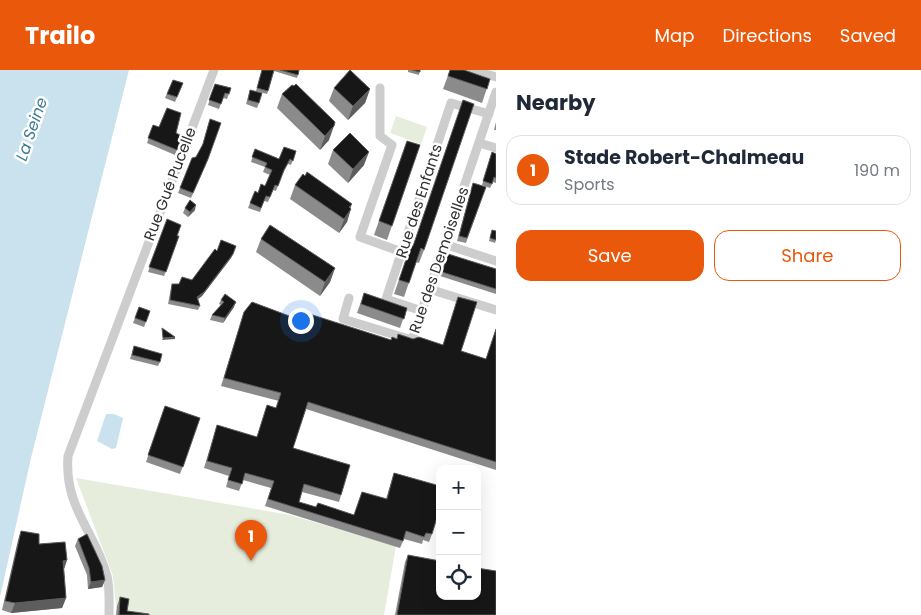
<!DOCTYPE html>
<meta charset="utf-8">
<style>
body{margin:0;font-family:Poppins,sans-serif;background:#f6f6f7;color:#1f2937}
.controls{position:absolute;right:15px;bottom:15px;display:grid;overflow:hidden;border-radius:10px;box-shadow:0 5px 20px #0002}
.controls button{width:45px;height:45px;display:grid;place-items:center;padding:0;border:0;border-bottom:1px solid #e0e1e3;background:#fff;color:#1f2937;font:25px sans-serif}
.you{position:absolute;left:300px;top:250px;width:18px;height:18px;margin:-12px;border:4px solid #fff;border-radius:50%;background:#1a73e8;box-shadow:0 0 0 8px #1a73e833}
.badge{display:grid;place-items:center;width:32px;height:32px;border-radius:50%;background:#ea580c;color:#fff;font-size:16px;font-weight:700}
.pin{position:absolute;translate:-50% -41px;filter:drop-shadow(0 1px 2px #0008)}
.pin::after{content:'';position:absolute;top:26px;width:18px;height:15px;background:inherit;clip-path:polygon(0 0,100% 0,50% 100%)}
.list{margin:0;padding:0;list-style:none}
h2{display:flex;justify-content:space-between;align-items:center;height:65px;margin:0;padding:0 20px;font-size:21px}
h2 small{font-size:16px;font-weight:400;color:#747a83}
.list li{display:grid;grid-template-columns:32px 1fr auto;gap:15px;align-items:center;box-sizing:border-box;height:70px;margin:0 10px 10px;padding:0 10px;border:1px solid #e0e1e3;border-radius:15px}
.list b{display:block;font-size:19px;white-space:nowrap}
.list p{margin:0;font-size:16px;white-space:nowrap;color:#747a83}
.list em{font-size:16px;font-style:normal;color:#747a83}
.actions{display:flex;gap:10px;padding:15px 20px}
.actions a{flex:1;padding:11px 0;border:1px solid #ea580c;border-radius:15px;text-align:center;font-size:18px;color:#ea580c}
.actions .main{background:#ea580c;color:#fff}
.icon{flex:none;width:28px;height:28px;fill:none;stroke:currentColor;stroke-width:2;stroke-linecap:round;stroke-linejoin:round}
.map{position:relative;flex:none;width:496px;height:545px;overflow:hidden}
header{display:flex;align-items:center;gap:30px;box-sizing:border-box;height:70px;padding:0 25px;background:#ea580c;color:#fff}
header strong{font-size:24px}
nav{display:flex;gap:28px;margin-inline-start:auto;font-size:18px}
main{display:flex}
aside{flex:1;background:#fff}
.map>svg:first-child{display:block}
</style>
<header>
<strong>Trailo</strong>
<nav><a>Map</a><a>Directions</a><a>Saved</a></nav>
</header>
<main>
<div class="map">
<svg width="496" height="545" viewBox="0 0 496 545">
<rect width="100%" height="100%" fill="#fff"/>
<g fill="#e7eddd">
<polygon points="396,46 427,57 421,74 390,63"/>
<polygon points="76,408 290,445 396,476 384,545 117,545 113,506"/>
</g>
<g fill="#c9e2ed">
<polygon points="0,0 129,0 31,388 0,527"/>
<polygon points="106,344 114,344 123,348 116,378 112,379 97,371"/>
</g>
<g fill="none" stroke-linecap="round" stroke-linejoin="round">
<g stroke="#cdcdcd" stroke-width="9">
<polyline points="471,0 496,7"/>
<polyline points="380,18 380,66 392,75 360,167 402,182"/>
<polyline points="479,73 496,78"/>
<polyline points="444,174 496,191"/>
<polyline points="429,219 496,240"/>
<polyline points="349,228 343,249 412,270 496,22"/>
<polyline points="422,241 386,229 451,33 489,44"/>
<path d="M 109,545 C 109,533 110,518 107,506 C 95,461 64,438 68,386 L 214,0"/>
</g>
</g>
<g fill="#8b8b8b">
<polygon points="262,0 299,0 297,8 274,1 267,24 256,21"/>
<polygon points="408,0 420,0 419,5 408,2"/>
<polygon points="450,0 490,9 482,33 443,19"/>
<polygon points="173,10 183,13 175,32 165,28"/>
<polygon points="215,14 231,18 227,29 223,28 219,39 208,35"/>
<polygon points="334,18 370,19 365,33 348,50 329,31"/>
<polygon points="250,20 259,33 257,38 246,34"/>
<polygon points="282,24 329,70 320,80 277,38"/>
<polygon points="210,49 206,94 191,128 178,123 192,88 196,87 202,76"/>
<polygon points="496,52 496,60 494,60"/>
<polygon points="153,55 182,66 175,85 147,73"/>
<polygon points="407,71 420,75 387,170 374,165"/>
<polygon points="255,79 279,89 296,81 291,95 288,94 282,105 276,121 273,120 268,132 264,131 260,142 248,138 255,121 258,123 265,116 270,105 263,102 265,97 251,92"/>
<polygon points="333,80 364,95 348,113 328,94"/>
<polygon points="492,82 496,84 496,113 493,112 490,118 482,115"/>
<polygon points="473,113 486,117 466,173 457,171"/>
<polygon points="295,115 350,138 347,152 339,163 290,129"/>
<polygon points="185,138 195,140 188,147 183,143"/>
<polygon points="167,149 177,166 179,166 164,206 148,202"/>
<polygon points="492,160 496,170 495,173 489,171"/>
<polygon points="261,169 335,198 330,212 320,226 256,182"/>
<polygon points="411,175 424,180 419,193 416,192 404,227 394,224"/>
<polygon points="236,176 231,188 202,226 197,230 200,236 198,240 168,234 171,218 172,214 179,214 192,210 217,181"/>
<polygon points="448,184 496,199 496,224 440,206"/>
<polygon points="364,223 407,238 400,258 357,243"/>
<polygon points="221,230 234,237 223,253 210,250 212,245 221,235 219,234"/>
<polygon points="139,237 150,241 144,257 133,253"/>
<polygon points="244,242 292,247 391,270 397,269 413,269 461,281 486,289 496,259 496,400 306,339 293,378 341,425 339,432 302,422 299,432 316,437 354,445 362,422 386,429 394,403 432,464 429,472 423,470 422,474 404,469 400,478 265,436 271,418 243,410 239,421 226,417 229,406 204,398 217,355 256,367 276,338 279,331 221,316"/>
<polygon points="134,276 160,292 158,296 130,289"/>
<polygon points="165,336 200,348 180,404 146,392"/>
<polygon points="21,461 39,474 67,490 64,499 66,528 62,538 11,543 2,540 18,470"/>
<polygon points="78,469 105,510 102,517 88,519 87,505 75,476"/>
<polygon points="408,485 496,545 395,545 405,492"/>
<polygon points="120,527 127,541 149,545 116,545 117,536"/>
</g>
<g fill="#5d5d5d">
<polygon points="370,19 365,33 348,50 353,36"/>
<polygon points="334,56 329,70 320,80 325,66"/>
<polygon points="369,82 364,95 348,113 353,99"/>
<polygon points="352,134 349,142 351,139 347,152 339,163 349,137"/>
<polygon points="196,135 195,140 188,147 190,142"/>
<polygon points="233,184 231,188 202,226 195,231 197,227"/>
<polygon points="335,198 330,212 320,226 325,212"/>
<polygon points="236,232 234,237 223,253 225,248"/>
<polygon points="175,267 175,269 162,270 163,268"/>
<polygon points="67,490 64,499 63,491"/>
<polygon points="105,510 102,517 88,519 91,512"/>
<polygon points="66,528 62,538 11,543 15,533"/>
</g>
<g fill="#171717" stroke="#5d5d5d">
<polygon points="262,0 274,0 268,21 257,18"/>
<polygon points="280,0 299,0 298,5"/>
<polygon points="350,0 370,19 353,36 334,18"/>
<polygon points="412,0 420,0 420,2"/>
<polygon points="450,0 464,0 490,9 487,19 448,6"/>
<polygon points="173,10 183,13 177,27 167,24"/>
<polygon points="215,14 231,18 229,24 225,23 221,34 209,30"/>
<polygon points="296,14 335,52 334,56 325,66 282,24 292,15 294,16"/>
<polygon points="250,20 262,23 259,33 248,30"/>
<polygon points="463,30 474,34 424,180 421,178 409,213 399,210 411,175 413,176"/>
<polygon points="167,38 181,43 176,63 182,66 177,80 148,68 153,55 159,57"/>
<polygon points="210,49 221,53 208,89 193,123 180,118 192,88 196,87 203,74"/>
<polygon points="350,63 369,82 353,99 333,80"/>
<polygon points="407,71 420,75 392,156 379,151"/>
<polygon points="284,77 296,81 293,91 290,89 284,100 278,116 275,115 270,127 266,126 261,138 250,133 255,121 258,123 261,114 265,116 272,100 265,97 267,93 252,87 255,79 279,89"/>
<polygon points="492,82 496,84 496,108 494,107 492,114 483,111"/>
<polygon points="307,102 352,134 349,137 351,139 344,149 295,115 303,104 305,106"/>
<polygon points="473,113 486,117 467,168 459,166"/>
<polygon points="190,130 196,135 190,142 185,138"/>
<polygon points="167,149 181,155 177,166 179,166 166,202 149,197"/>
<polygon points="270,155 335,198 325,212 261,169"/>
<polygon points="492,160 496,161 496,170 490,168"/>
<polygon points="221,170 236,176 233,184 204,222 197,227 200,236 170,230 172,214 179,214 182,207 192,210 215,179 217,181"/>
<polygon points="448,184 496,199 496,219 442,202"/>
<polygon points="364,223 407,238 404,249 361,234"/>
<polygon points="225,224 236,232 225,248 212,245 224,232 221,230"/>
<polygon points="458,227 477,232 461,281 486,289 496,259 496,392 308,332 293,378 350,395 341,425 304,414 299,432 316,437 318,433 354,445 362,422 387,429 394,403 440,416 440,438 432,464 426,463 424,467 406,461 403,471 268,429 274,411 245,403 242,414 228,410 232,398 207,391 217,355 257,367 267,335 276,338 281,323 224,308 244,242 252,232 292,247 297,240 391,270 392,267 397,269 398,264 413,269 419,267 443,275"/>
<polygon points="139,237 150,241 146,252 135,248"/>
<polygon points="162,258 175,267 163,268"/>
<polygon points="134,276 162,284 160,292 132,285"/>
<polygon points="165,336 200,348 183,397 148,385"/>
<polygon points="21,461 39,464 39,474 65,472 67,490 63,491 66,528 15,533 5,531"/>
<polygon points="87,464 102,496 105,510 91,512 89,498 78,469"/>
<polygon points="408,485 440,491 440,526 477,526 477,498 496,501 496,545 397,545"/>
<polygon points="120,527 129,529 127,541 149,544 149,545 119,545"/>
</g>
<g text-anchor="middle" stroke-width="5" stroke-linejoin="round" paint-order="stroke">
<g font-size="15" fill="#303030" stroke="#fff">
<text transform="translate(170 114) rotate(-69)" y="5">Rue Gué Pucelle</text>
<text transform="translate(419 131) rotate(-72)" y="5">Rue des Enfants</text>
<text transform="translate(439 190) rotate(-71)" y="5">Rue des Demoiselles</text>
</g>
<g font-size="16" font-style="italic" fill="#3b7a94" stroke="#fff">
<text transform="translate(31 59) rotate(-71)" y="6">La Seine</text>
</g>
</g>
</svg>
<div class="controls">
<button>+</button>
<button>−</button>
<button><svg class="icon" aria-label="locate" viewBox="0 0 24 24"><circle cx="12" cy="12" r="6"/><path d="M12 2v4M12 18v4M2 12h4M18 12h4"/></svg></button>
</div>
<div class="you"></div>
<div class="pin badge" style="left:251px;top:491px">1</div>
</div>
<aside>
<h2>Nearby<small></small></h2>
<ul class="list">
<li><span class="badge">1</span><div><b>Stade Robert-Chalmeau</b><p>Sports</p></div><em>190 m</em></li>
</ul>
<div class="actions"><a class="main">Save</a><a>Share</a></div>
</aside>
</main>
